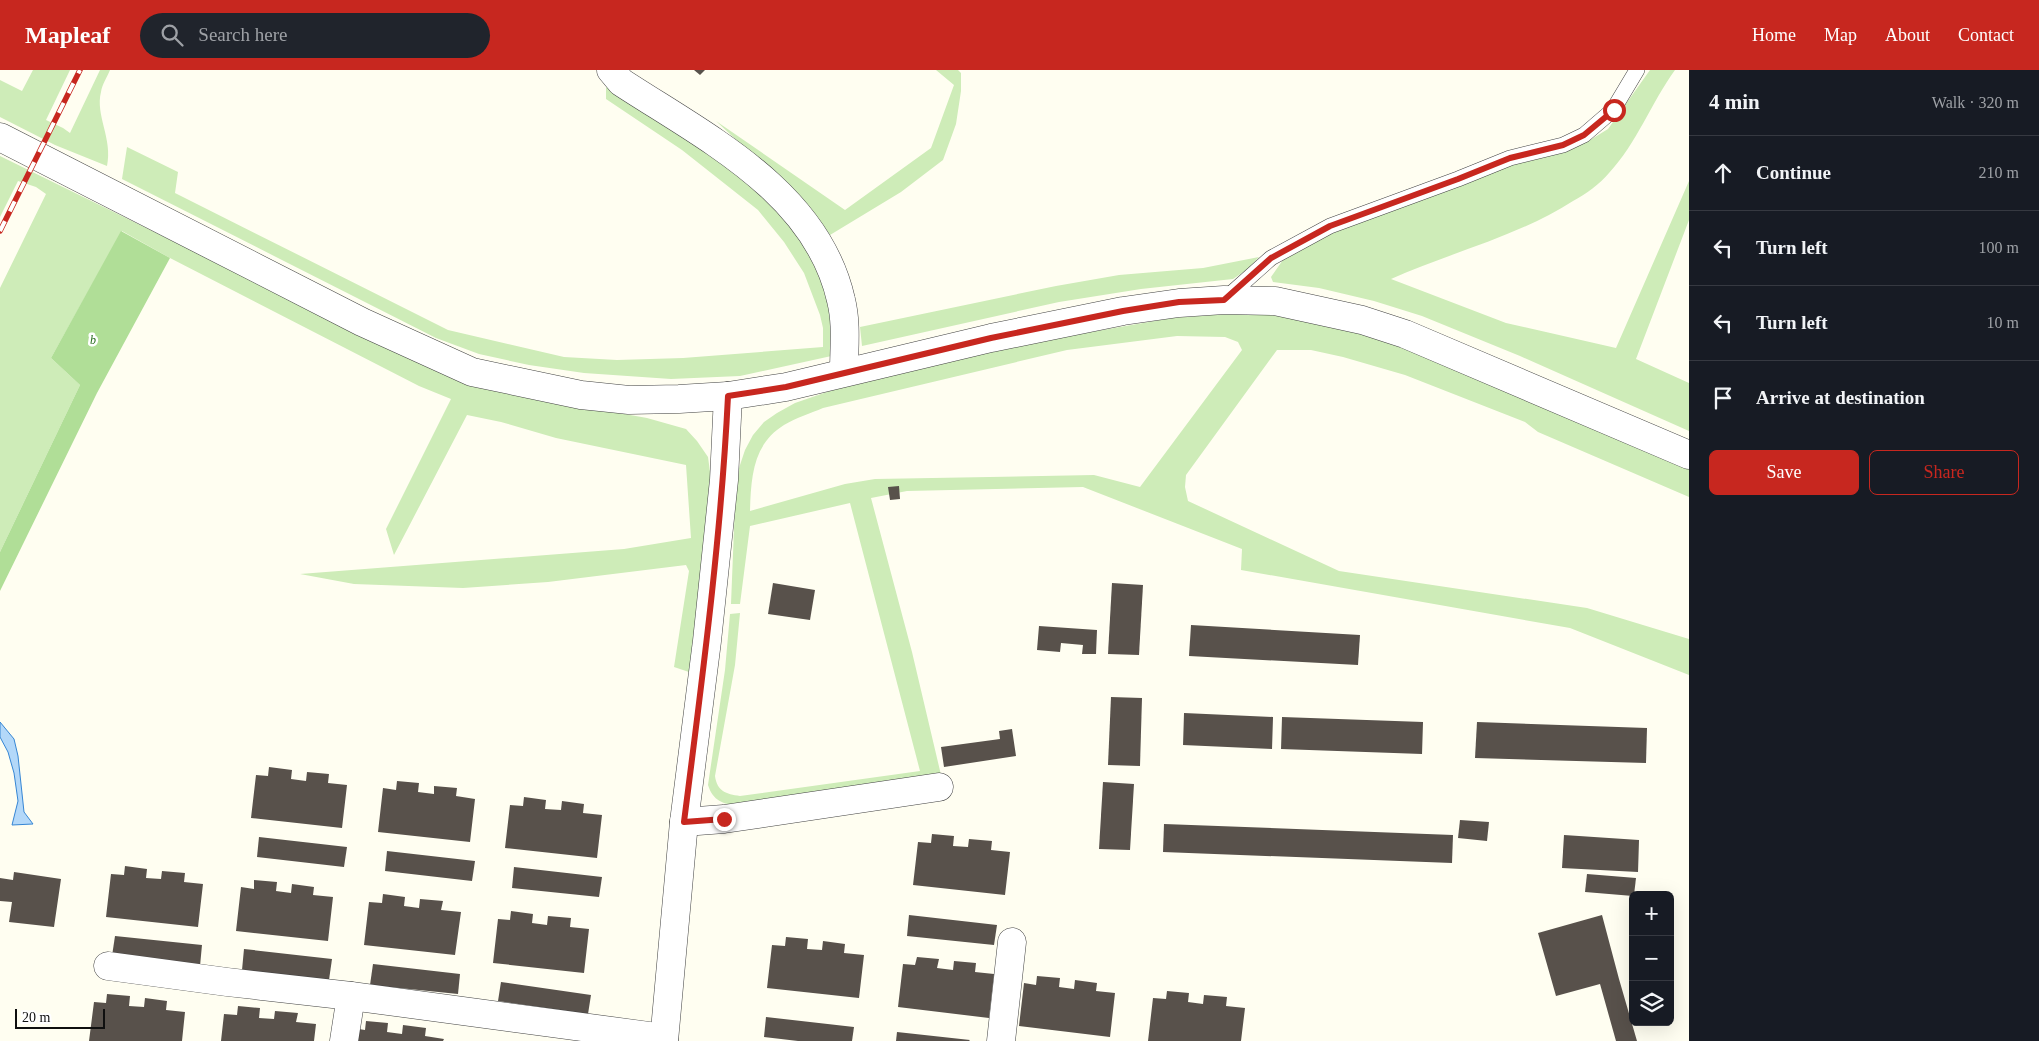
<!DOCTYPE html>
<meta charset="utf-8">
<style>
body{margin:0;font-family:"Times New Roman",serif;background:#20242c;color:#f1f3f6}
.controls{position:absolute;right:15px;bottom:15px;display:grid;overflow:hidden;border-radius:8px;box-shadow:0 5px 20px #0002}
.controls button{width:45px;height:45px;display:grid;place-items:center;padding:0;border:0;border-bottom:1px solid #363941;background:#171b24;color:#f1f3f6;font:25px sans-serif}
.scale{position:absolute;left:15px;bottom:12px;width:90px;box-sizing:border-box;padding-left:5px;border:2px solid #0f0f0f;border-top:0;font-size:14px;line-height:18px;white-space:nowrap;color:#0f0f0f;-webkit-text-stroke:4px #fff;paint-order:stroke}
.stop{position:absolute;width:15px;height:15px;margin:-11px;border:4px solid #c7271f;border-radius:50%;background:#fff}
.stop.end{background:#c7271f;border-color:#fff;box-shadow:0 1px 5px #0008}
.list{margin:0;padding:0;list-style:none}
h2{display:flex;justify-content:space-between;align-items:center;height:65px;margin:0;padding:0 20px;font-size:21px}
h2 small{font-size:16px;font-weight:400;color:#9ea1a6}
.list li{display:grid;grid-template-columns:32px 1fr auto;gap:15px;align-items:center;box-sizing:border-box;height:75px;padding:0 20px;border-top:1px solid #363941}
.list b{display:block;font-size:19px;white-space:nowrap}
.list em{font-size:16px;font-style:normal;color:#9ea1a6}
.actions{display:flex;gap:10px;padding:15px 20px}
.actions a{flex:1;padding:11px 0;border:1px solid #c7271f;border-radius:8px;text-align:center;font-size:18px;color:#c7271f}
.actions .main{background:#c7271f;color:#fff}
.icon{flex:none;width:28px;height:28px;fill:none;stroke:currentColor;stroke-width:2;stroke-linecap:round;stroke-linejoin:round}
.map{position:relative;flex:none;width:1689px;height:971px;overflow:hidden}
header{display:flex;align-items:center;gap:30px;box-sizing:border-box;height:70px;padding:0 25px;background:#c7271f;color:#fff}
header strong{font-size:24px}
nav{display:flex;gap:28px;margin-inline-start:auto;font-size:18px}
.search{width:350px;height:45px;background:#20242c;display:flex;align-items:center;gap:12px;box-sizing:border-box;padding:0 18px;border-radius:28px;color:#9ea1a6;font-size:19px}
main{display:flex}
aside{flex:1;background:#171b24}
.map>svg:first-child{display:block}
</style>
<header>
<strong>Mapleaf</strong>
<div class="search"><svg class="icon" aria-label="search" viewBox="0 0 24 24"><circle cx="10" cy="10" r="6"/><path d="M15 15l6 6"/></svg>Search here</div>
<nav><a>Home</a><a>Map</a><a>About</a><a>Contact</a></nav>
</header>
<main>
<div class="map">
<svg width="1689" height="971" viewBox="0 0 1689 971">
<rect width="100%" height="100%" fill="#fffef1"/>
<g fill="#ceecb8" fill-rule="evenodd">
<path d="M 33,0 L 70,0 L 46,50 L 63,58 L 70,63 L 100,0 L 110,0 C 107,7 102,15 101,22 C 95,45 113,69 107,96 L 55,75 L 0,47 L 0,10 L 22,21 Z"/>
<polygon points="936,0 958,0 961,3 961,21 956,54 943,90 901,122 830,165 811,140 716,51 845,140 931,78 954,15"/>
<path d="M 1650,0 L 1675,0 C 1651,33 1637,73 1609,103 C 1600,114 1586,124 1573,131 C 1517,167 1451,182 1391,209 L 1506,253 L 1616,278 L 1689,111 L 1689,150 L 1636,289 L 1689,313 L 1689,361 L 1520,286 L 1422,246 L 1374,231 L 1319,218 L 1273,212 L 1271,207 L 1285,187 L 1328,165 L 1510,94 L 1566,81 L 1590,70 L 1608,59 Z"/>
<polygon points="606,17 728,94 785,145 816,196 831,235 836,285 740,306 671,309 584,303 529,295 479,284 436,268 122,109 127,77 178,102 175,123 448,260 564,287 617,290 683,288 823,277 823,258 820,245 804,203 784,172 758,140 682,80 606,29"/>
<polygon points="0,86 443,304 475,315 512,324 647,348 686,359 697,371 708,387 711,409 692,603 674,597 689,501 686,495 548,512 463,518 354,514 300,504 624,479 691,468 686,395 556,368 501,352 467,345 394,485 386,459 451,329 419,316 170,188 122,161 51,288 80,315 0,482 0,218 46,124 36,117 18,111 0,147"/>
<polygon points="1259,187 1248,199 1233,209 1141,219 1059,232 862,276 860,257 1056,216 1119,205 1203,198"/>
<path d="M 1239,243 L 1281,246 L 1354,257 L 1689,398 L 1689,427 L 1538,362 L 1525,352 L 1405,305 L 1343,287 L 1311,280 L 1277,280 L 1186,405 L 1185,417 L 1188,431 L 1339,501 L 1587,538 L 1689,569 L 1689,605 L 1570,558 L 1241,500 L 1242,479 L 1083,417 L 907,421 L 871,428 L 912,582 L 941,705 L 739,736 C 723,734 713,731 708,715 L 725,600 L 730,544 L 740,543 L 735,595 L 715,706 C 717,721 726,724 740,726 L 920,701 L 850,433 L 750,456 L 740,534 L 731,534 L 736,409 L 740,395 L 745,380 L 753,365 L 764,352 L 777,343 L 795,333 L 850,314 L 999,278 L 1172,248 ZM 1177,266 L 1225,267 L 1238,272 L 1242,280 L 1140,417 L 1094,405 L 875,409 L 845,414 L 750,441 C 751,407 753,374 784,355 C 796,348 811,343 823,338 L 1067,280 Z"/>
</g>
<polygon fill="#b0de97" points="121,161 170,188 97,323 0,521 0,482 80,315 51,288"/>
<polygon fill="#b3d8f9" stroke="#3686d4" points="0,652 14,669 18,686 24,742 33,754 12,755 18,731 14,703 8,682 0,667"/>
<g fill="#58514b">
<polygon points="694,0 705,0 700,5"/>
<polygon points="899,416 900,429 890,430 888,417"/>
<polygon points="773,513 815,520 810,550 768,544"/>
<polygon points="1112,513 1143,515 1139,585 1108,584"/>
<polygon points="1191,555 1360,565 1358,595 1189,586"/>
<polygon points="1039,556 1097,560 1096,584 1082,584 1083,575 1061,573 1060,582 1037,580"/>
<polygon points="1111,627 1142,628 1140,696 1108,695"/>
<polygon points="1184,643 1273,647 1272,679 1183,675"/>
<polygon points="1282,647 1423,652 1422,684 1281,679"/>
<polygon points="1477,652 1647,658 1646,693 1475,688"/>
<polygon points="1012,659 1016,686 944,697 941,677 1000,669 999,661"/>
<polygon points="269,697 292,700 291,709 306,711 307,702 329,704 328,713 347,715 342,758 251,748 256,705 268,706"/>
<polygon points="397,711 419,713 418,722 434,724 434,716 457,718 456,726 475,729 470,772 378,762 383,718 396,720"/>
<polygon points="1103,712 1134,714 1130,780 1099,779"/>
<polygon points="524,727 546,730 545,739 561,740 562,731 584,734 583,743 602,745 597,788 505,778 510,735 523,736"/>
<polygon points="1460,750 1489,752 1487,771 1458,768"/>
<polygon points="1164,754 1453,765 1452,793 1163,782"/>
<polygon points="932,764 954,766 953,776 968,777 969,769 992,771 991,780 1010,782 1005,825 913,815 918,772 931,773"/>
<polygon points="1564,765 1639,770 1638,802 1562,798"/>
<polygon points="259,767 347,777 344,797 257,787"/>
<polygon points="387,781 475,791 472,811 385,801"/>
<polygon points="125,796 147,799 146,808 161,809 162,801 185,803 184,812 203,814 198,857 106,847 111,804 124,805"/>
<polygon points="514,797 602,807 599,827 512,818"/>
<polygon points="14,802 61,809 54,857 9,852 12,832 0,831 0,808 13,810"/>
<polygon points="1587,804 1636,808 1634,825 1633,826 1585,822"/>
<polygon points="254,810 277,812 276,821 291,823 292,814 314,817 313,825 333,827 328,871 236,861 241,817 254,819"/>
<polygon points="383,824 405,827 404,836 419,838 420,829 443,831 441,840 461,842 455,885 364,875 369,832 382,833"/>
<polygon points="511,841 533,844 532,853 547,855 548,846 571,848 570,857 589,859 584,903 493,893 498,849 510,850"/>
<polygon points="909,845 997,855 994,875 907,866"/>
<polygon points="1602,845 1619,909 1637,971 1616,971 1600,914 1556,926 1538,863"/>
<polygon points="115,866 202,875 200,896 112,886"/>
<polygon points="786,867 808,869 807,879 822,880 823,871 845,874 844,883 864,885 859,928 767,918 772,875 785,876"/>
<polygon points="244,879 332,889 329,910 242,900"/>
<polygon points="917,887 939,889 937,898 953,900 954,891 976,893 975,902 994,904 989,948 898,937 903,894 915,895"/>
<polygon points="373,894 460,904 458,924 370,915"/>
<polygon points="1037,906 1060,908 1059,917 1074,919 1075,910 1097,913 1096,921 1115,923 1110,967 1019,956 1024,913 1036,915"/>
<polygon points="501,912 591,925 588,944 498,931"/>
<polygon points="1167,921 1189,923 1188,932 1203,934 1204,925 1227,927 1226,936 1245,938 1241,971 1148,971 1153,928 1166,929"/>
<polygon points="107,924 130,926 129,936 144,937 145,928 167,931 166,940 185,942 182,971 89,971 94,932 106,933"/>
<polygon points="238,936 260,938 259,948 274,949 275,941 298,943 296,952 316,954 314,971 221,971 224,944 237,945"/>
<polygon points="766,947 854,957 852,971 798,971 764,967"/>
<polygon points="366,951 388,953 387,962 402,964 403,955 426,958 425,966 444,969 443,971 351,971 352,958 365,960"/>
<polygon points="897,962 970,970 969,971 896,971"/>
</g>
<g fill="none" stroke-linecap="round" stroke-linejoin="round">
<defs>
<polyline id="service" points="1225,229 1271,188 1330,156 1458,109 1510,88 1563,75 1584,65 1613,40 1637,0"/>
<g id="minor">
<path d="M 611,0 L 621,12 C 705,67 817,122 841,230 C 847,254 844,278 844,302"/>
<polyline points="684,752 724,749 939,717"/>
<polyline points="108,896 227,912 351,926 664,968"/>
<polyline points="344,971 351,926"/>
<polyline points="664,971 684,752 707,571 724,410 728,326"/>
<polyline points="1001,971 1012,872"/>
</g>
<polyline id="tertiary" points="0,67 362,252 472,302 581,325 629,330 679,329 728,326 786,317 991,268 1123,241 1179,233 1224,230 1275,231 1362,250 1405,264 1689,385"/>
</defs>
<use href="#service" stroke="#424242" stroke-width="16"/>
<use href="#minor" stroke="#424242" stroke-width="29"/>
<use href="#tertiary" stroke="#424242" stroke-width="29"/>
<use href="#service" stroke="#fff" stroke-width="15"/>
<use href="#minor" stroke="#fff" stroke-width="28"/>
<use href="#tertiary" stroke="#fff" stroke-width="28"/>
<defs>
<polyline id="rail" points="0,161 80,0"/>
</defs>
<use href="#rail" stroke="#c7271f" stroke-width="5.5"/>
<use href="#rail" stroke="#fff" stroke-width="4" stroke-dasharray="11" stroke-linecap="butt"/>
</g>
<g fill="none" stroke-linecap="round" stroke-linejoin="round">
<path stroke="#c7271f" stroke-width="6" d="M 724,749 L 684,752 C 702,610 721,469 728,326 L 786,317 L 991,268 L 1123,241 L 1179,232 L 1224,230 L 1271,188 L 1330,156 L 1458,109 L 1510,88 L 1563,75 L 1584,65 L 1614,40"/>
</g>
<g text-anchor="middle" stroke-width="5" stroke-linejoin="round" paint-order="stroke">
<g font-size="12" font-style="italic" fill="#246b1b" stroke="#fff">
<text x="93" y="274">b</text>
</g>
</g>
</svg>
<div class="controls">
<button>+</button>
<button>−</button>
<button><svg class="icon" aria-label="layers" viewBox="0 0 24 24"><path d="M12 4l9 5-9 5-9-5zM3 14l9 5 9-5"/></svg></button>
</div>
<div class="scale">20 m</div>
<div class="stop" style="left:1614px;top:40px"></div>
<div class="stop end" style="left:724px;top:749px"></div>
</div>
<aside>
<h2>4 min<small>Walk · 320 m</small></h2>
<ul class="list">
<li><svg class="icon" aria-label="ahead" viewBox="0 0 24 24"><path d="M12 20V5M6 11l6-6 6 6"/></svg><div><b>Continue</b></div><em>210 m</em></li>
<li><svg class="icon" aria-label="left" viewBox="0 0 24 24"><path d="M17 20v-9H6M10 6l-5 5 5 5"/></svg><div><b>Turn left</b></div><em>100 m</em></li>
<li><svg class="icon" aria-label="left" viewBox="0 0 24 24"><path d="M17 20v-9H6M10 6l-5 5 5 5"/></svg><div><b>Turn left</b></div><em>10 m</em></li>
<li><svg class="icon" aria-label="arrive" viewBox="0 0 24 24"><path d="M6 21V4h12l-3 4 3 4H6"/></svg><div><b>Arrive at destination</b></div></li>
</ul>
<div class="actions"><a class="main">Save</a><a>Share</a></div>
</aside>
</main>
